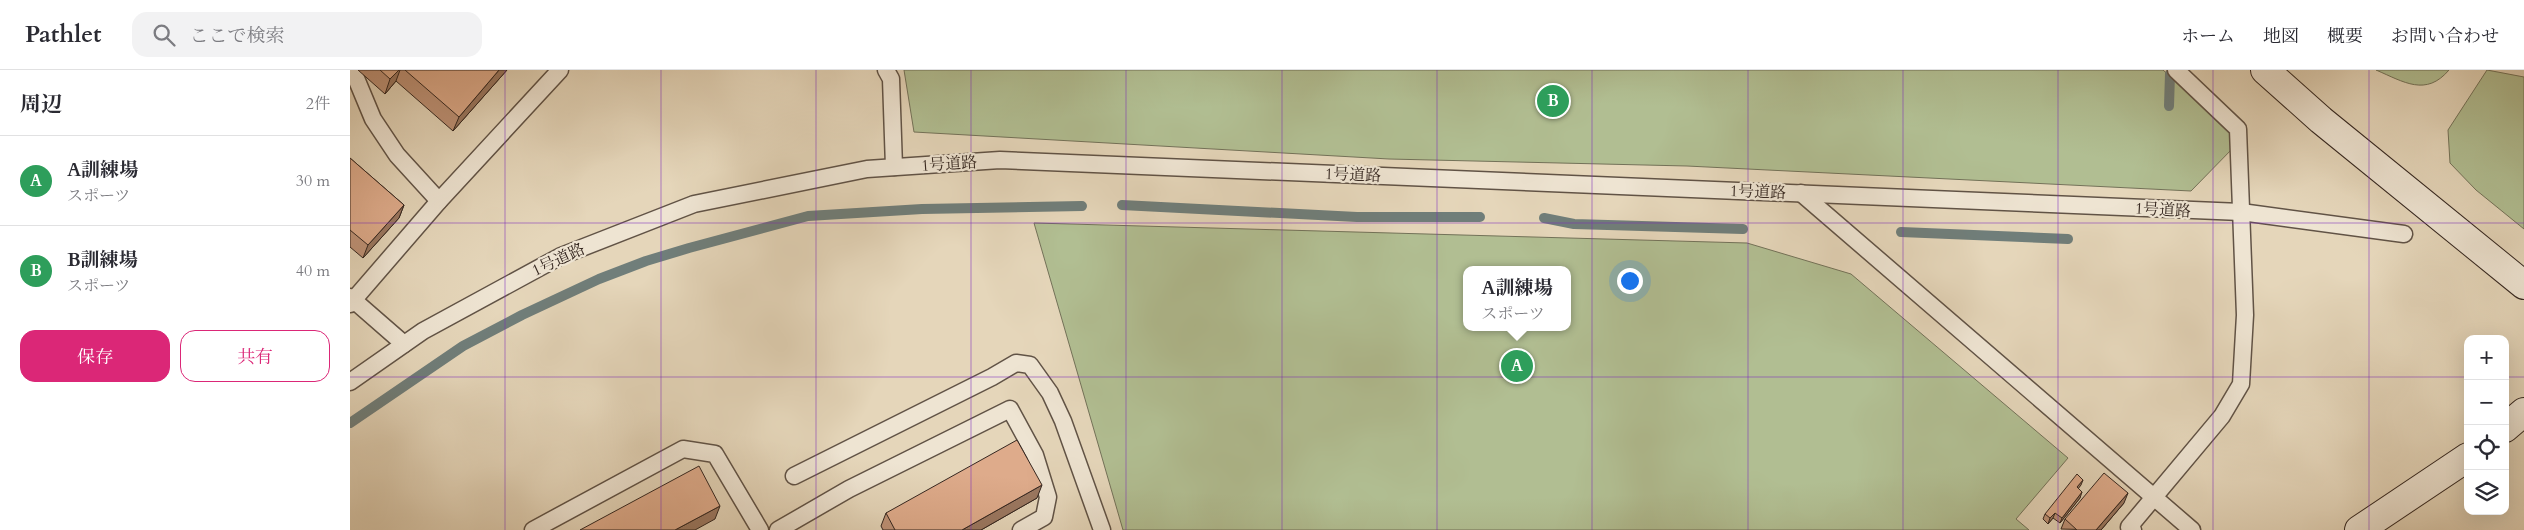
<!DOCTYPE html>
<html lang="ja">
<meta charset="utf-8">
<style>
body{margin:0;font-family:Cardo,"Noto Serif JP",serif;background:#f2f2f3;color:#2b2b33}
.controls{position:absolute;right:15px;bottom:15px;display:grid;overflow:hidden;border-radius:10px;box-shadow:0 5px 20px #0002}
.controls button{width:45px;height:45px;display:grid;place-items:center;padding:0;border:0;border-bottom:1px solid #e1e1e2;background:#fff;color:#2b2b33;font:25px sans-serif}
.you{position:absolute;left:1279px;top:210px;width:18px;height:18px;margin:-12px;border:4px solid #fff;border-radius:50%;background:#1a73e8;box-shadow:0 0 0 8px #1a73e833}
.badge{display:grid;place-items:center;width:32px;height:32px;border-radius:50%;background:#db2777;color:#fff;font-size:16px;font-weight:700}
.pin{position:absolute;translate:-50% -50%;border:2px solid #fff;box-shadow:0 1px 5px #0006}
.popup{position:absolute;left:1113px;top:196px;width:108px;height:65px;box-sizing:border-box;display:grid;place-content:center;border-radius:10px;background:#fff;filter:drop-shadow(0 1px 4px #0005);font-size:16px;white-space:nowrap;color:#7c7c81}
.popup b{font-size:19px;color:#2b2b33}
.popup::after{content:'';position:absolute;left:50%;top:100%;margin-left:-10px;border:10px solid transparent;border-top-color:#fff}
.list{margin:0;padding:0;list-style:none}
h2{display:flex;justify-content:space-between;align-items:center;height:65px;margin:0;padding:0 20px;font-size:21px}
h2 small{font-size:16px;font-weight:400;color:#7c7c81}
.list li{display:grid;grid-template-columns:32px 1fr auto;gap:15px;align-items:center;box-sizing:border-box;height:90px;padding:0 20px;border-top:1px solid #e1e1e2}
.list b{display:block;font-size:19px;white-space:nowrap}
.list p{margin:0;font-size:16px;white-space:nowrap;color:#7c7c81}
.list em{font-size:16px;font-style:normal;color:#7c7c81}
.actions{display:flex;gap:10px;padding:15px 20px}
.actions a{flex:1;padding:11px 0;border:1px solid #db2777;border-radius:15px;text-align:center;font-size:18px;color:#db2777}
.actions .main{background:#db2777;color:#fff}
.icon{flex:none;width:28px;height:28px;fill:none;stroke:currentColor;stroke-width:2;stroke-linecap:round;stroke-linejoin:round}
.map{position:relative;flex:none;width:2174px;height:460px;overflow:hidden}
header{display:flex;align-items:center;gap:30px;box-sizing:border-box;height:70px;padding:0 25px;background:#fff;border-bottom:1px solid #e1e1e2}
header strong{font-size:24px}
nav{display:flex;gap:28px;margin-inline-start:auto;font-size:18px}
.search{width:350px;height:45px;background:#f2f2f3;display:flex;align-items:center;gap:12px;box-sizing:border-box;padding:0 18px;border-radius:15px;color:#7c7c81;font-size:19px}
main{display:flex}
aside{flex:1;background:#fff}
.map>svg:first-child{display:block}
</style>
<header>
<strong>Pathlet</strong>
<div class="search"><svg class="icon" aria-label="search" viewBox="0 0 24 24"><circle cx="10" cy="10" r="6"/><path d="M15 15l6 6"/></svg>ここで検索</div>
<nav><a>ホーム</a><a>地図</a><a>概要</a><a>お問い合わせ</a></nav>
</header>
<main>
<aside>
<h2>周辺<small>2件</small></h2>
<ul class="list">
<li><span class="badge" style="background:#2e9e5b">A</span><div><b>A訓練場</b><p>スポーツ</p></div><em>30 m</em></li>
<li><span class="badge" style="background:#2e9e5b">B</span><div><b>B訓練場</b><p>スポーツ</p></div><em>40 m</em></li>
</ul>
<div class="actions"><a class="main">保存</a><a>共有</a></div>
</aside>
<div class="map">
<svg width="2174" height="460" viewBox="0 0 2174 460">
<rect width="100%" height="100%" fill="#e5d6ba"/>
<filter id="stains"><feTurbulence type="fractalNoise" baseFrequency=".004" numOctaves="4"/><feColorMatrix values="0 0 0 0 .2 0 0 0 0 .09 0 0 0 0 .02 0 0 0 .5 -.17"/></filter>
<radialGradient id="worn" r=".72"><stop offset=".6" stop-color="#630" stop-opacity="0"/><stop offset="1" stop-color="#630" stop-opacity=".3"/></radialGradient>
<g fill="#b1be92" stroke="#737259" fill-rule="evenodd">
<polygon points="554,0 1813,0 1883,63 1884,77 1841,121 1337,96 1039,89 564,62"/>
<path d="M 2026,0 L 2099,0 C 2076,27 2054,12 2026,0 Z"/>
<polygon points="2137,0 2174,7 2174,159 2126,120 2100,93 2098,60"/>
<path d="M 684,153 L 1397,173 L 1501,204 L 1718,388 L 1666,449 L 1679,460 L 773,460 ZM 1117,200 L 1217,200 L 1217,257 L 1117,257 Z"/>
</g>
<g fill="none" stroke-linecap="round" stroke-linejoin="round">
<g stroke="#707e7a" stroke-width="10">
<polyline points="1819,36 1820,4"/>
<polyline points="772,135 1007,147 1130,147"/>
<polyline points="1194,148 1224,154 1393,159"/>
<polyline points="1551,162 1718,169"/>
<polyline points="0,353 113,276 172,245 249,209 296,191 339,178 458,146 572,139 732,136"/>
</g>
<defs>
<g id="lane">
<polyline points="536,0 541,9 544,97"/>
<polyline points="0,4 3,1 23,49 47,85 89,131"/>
<polyline points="1451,123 1842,460"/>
<polyline points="0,227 54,274"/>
<polyline points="0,234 89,131 210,0"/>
<polyline points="0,312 73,261 211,186 344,134 517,99 650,90 1891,142 2054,164"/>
<polyline points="444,406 642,307 666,293 680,295 700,323 713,351 752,460"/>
<polyline points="183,460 333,379 365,384 410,460"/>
<polyline points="428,460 499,419 660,339 685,385 698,427 694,447 671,460"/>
<polyline points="1783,460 1779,457 1872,346 1891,314 1895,245 1888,59 1826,0"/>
</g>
<g id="secondary">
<polyline points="1915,0 1971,50 2174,215"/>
<polyline points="2155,358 2174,342"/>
<polyline points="2009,460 2118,387"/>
</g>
</defs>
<use href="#lane" stroke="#615346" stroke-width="19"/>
<use href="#secondary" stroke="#352720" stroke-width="30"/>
<use href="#lane" stroke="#eee4d2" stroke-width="16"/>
<use href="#secondary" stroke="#eee4d2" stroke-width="28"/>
</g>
<g fill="#bf9378" stroke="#352720">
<polygon points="8,0 157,0 103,61 46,11 35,24"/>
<polygon points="0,88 54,135 49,148 13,188 0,177"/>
<polygon points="1731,415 1728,418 1730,428 1710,453 1703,448 1698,454 1693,449 1695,444"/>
<polygon points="687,428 631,460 533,460 531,456 536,443"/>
<polygon points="1774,433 1751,460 1711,459 1715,449"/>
</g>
<g fill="#9b7861" stroke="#352720">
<polygon points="49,0 50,0 46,11 35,24 40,9"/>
<polygon points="149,0 157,0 103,61 109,47"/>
<polygon points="54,135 49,148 13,188 18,175"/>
<polygon points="1733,410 1731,415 1725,423 1727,417"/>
<polygon points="692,415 687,428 631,460 612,460"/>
<polygon points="1732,422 1730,428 1710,453 1712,448"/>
<polygon points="1778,423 1774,433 1751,460 1746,460"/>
<polygon points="370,436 365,449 345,460 325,460"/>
<polygon points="1705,443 1703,448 1698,454 1700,448"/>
</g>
<g fill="#deab8b" stroke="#352720">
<polygon points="30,0 49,0 40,9"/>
<polygon points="55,0 149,0 109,47"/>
<polygon points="0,88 54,135 18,175 0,160"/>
<polygon points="667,370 692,415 612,460 545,460 536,443"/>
<polygon points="349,396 370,436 325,460 230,460"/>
<polygon points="1754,403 1778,423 1746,460 1727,460 1715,449"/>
<polygon points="1727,404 1733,410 1727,417 1732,422 1712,448 1705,443 1700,448 1695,444"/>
</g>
<path fill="none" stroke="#7b2cbf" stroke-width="1" stroke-opacity="0.55" d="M 155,0 L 155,460M 311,0 L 311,460M 466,0 L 466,460M 621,0 L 621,460M 776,0 L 776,460M 932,0 L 932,460M 1087,0 L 1087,460M 1242,0 L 1242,460M 1398,0 L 1398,460M 1553,0 L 1553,460M 1708,0 L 1708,460M 1863,0 L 1863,460M 2019,0 L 2019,460M 0,153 L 2174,153M 0,307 L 2118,307M 2155,307 L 2174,307"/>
<g text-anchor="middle" stroke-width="4.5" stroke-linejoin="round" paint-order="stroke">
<g font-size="16" fill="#352720" stroke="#eee4d2">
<text transform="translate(599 93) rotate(-4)" y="6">1号道路</text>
<text transform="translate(1003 104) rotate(2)" y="6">1号道路</text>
<text transform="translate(1408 121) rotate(2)" y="6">1号道路</text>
<text transform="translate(1813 139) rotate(3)" y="6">1号道路</text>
<text transform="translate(208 189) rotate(-25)" y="6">1号道路</text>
</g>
</g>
<rect width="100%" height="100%" filter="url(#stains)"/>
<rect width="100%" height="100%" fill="url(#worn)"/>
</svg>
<div class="controls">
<button>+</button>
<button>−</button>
<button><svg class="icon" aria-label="locate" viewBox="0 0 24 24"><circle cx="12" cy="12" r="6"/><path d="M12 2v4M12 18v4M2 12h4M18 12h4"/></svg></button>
<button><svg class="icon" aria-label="layers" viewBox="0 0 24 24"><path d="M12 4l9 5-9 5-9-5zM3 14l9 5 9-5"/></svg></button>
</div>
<div class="you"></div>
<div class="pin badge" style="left:1167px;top:296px;background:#2e9e5b">A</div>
<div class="popup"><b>A訓練場</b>スポーツ</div>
<div class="pin badge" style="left:1203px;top:31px;background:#2e9e5b">B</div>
</div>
</main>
